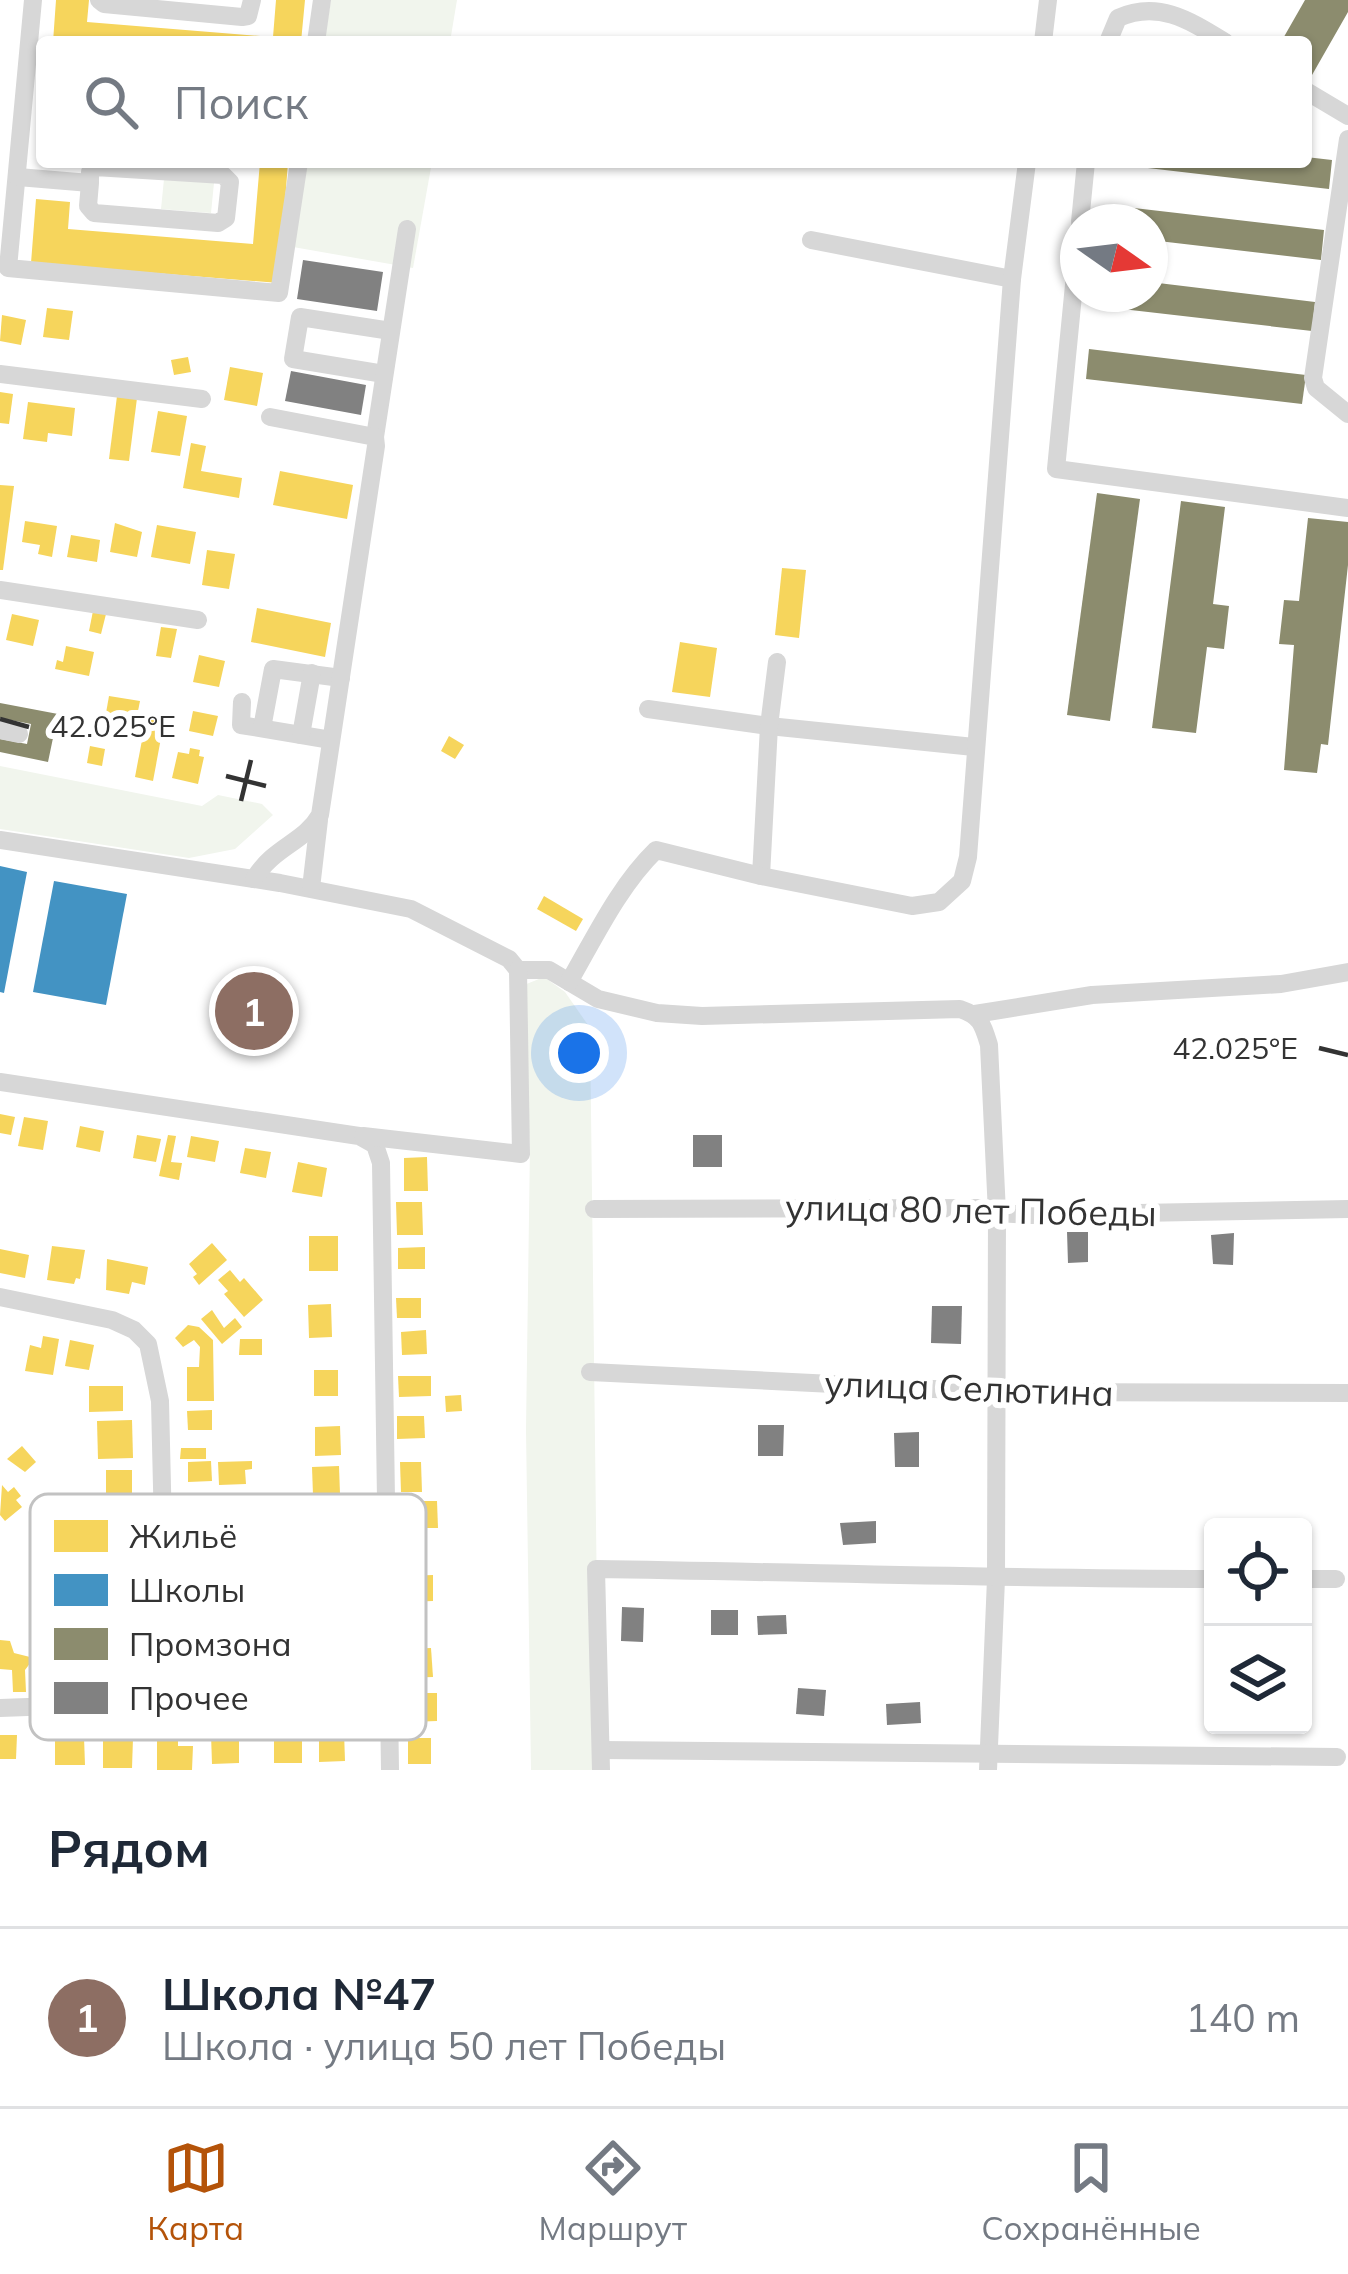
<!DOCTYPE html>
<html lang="ru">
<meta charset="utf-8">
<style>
body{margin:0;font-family:Mulish,sans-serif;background:#f6f6f7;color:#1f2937}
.controls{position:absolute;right:36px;bottom:36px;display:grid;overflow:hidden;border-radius:12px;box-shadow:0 3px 9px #0004}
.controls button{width:108px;height:108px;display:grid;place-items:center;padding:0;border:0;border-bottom:3px solid #e0e1e3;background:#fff;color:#1f2937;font:60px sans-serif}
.compass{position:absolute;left:1060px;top:204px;width:108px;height:108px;border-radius:50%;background:#fff;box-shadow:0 3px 9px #0004;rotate:104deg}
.you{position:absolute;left:579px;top:1053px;width:42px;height:42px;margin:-30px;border:9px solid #fff;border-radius:50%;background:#1a73e8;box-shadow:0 0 0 18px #1a73e833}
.badge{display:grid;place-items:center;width:78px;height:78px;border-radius:50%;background:#b45309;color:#fff;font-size:39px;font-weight:700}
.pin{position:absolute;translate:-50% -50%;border:6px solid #fff;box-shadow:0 3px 12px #0006}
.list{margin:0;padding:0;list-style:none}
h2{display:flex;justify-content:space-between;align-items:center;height:156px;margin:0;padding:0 48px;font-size:51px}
h2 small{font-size:39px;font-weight:400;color:#747a83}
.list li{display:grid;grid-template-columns:78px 1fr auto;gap:36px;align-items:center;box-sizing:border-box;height:180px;padding:0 48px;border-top:3px solid #e0e1e3}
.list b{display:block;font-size:45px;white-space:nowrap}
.list p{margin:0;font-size:39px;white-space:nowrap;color:#747a83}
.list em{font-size:39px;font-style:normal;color:#747a83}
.icon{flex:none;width:66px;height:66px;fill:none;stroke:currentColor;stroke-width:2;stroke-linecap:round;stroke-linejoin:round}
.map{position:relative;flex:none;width:1348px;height:1770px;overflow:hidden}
.search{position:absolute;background:#fff;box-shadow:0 3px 9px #0004;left:36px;right:36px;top:36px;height:132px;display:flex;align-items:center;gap:30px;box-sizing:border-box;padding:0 42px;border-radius:12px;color:#747a83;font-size:45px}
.sheet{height:336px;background:#fff}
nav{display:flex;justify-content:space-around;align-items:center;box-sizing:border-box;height:168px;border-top:3px solid #e0e1e3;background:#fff;font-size:33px;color:#747a83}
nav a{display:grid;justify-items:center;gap:6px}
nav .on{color:#b45309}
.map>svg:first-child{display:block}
</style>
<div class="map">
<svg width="1348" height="1770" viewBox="0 0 1348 1770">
<rect width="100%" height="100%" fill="#fff"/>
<g fill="#f1f5ed">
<polygon points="331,0 457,0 450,42 324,42"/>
<polygon points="306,162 432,162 413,268 293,247"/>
<polygon points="164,179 214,183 211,213 161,209"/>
<polygon points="0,766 202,806 218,795 262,804 273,815 235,849 189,858 0,829"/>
<polygon points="544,977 565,992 590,1028 599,1770 531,1770 526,1430 530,1145 519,987"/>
</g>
<g fill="#f6d55c">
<polygon points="56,0 89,0 87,22 273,37 276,0 305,0 301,42 53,42"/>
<polygon points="260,162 288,162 279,283 31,263 36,199 70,202 68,229 253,244"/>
<polygon points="47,308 73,311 69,340 43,337"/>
<polygon points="2,315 26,320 21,345 0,341"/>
<polygon points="188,357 191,372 174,375 171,360"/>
<polygon points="230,367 263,373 257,406 224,400"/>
<polygon points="0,392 13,394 9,424 0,423"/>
<polygon points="117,396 137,398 129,461 109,459"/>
<polygon points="28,402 75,408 72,436 48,433 47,442 23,439"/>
<polygon points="158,411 187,416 180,456 151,452"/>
<polygon points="191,443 206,446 201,471 242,478 239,498 183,488"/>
<polygon points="280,471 353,485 347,519 273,505"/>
<polygon points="0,485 14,486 3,570 0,570"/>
<polygon points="25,521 57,526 52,557 38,554 40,545 22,542"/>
<polygon points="115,523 142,532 137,557 110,552"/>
<polygon points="157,525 196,532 190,564 151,557"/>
<polygon points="71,535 100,540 97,562 67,557"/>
<polygon points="207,550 235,554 229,589 202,585"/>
<polygon points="782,568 806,570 799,638 775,635"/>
<polygon points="257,608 331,623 325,657 251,642"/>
<polygon points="93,611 106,614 101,634 89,631"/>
<polygon points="12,614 39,620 33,646 6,640"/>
<polygon points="161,627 177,629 171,658 156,656"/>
<polygon points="680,642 717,648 710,697 672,692"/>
<polygon points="66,646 94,652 89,676 55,669 57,660 63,662"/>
<polygon points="199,655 225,661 219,687 193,682"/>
<polygon points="109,696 140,701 133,736 103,730"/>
<polygon points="193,711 218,716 213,736 189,731"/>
<polygon points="146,719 164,722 153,781 135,777"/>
<polygon points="449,736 464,745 455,759 441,751"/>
<polygon points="90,746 105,749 102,766 87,763"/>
<polygon points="190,748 200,750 199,756 204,757 198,784 172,778 178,752 189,754"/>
<polygon points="544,896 583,919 576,931 537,909"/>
<polygon points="0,1114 15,1117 11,1135 0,1133"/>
<polygon points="24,1117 48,1121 43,1150 18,1146"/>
<polygon points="80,1126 104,1131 100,1152 76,1147"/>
<polygon points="137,1135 161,1139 156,1162 133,1158"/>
<polygon points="168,1135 176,1136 171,1162 182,1163 179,1180 159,1176"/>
<polygon points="191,1136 219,1141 215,1162 187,1157"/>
<polygon points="245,1148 271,1152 266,1178 240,1173"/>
<polygon points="427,1157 428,1191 404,1191 404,1158"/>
<polygon points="298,1162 327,1168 322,1197 292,1192"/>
<polygon points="396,1202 422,1202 423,1235 397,1235"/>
<rect x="309" y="1236" width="29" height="35"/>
<polygon points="212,1243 227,1260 199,1285 193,1277 197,1274 189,1264"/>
<polygon points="52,1246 85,1250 80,1279 76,1278 74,1284 47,1280"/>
<polygon points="425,1247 425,1269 398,1269 398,1248"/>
<polygon points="0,1249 29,1255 25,1278 0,1273"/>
<polygon points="107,1259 148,1267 145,1285 132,1282 129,1294 106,1290"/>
<polygon points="230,1270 240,1282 244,1278 263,1300 244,1317 224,1294 228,1291 218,1280"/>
<polygon points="396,1298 421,1298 421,1318 397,1318"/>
<polygon points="331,1304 332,1337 309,1338 308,1305"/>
<polygon points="212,1310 224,1328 235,1318 242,1327 222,1344 201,1319"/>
<polygon points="188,1325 199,1327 213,1340 214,1401 187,1401 187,1367 199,1367 200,1347 194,1340 183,1347 175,1338"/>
<polygon points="426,1330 427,1354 402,1355 401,1332"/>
<polygon points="43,1336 59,1339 53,1375 25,1371 30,1345 41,1348"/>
<polygon points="240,1339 262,1339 262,1355 239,1355"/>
<polygon points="70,1340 94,1345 89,1370 65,1366"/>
<rect x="314" y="1370" width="24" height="26"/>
<polygon points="398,1376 431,1376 431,1396 399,1397"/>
<polygon points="89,1386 123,1386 123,1411 89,1412"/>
<polygon points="461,1395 462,1411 446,1412 445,1396"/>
<polygon points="212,1410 212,1430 188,1430 187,1411"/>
<polygon points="397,1416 424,1416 425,1438 397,1439"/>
<polygon points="132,1420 133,1458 98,1459 97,1421"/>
<polygon points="340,1426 341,1455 315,1456 315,1427"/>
<polygon points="22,1446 36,1462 25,1472 7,1459"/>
<polygon points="181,1448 206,1448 206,1459 180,1459"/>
<polygon points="211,1461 212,1481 188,1482 188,1462"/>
<polygon points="252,1461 252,1469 245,1470 246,1484 219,1485 218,1462"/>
<polygon points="400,1462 421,1462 422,1492 401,1492"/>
<polygon points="339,1466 340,1494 313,1495 312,1467"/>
<rect x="106" y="1470" width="26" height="30"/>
<polygon points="2,1485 8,1492 14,1487 21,1496 16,1500 22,1507 5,1521 0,1515"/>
<polygon points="410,1501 437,1501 438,1528 411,1528"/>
<polygon points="433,1575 433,1601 406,1602 405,1576"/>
<polygon points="0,1640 10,1641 14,1653 34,1658 25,1670 26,1692 13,1692 12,1670 0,1669"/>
<polygon points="431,1648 433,1677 403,1678 402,1649"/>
<polygon points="409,1693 437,1693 437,1721 410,1722"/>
<rect x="274" y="1732" width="28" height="31"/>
<polygon points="319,1732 344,1732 345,1761 319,1762"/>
<polygon points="239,1733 239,1763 212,1764 211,1734"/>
<polygon points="157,1734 178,1735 178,1746 193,1746 192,1770 157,1770"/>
<polygon points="0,1735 17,1735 16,1759 0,1759"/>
<polygon points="84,1737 85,1765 55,1765 55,1738"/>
<polygon points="103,1738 133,1738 132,1768 103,1768"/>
<rect x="408" y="1738" width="23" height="26"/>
</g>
<g fill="#4393c3">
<polygon points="0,866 27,872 4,993 0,992"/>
<polygon points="54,881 127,894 106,1005 33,992"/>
</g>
<g fill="#8c8c6e">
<polygon points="1305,0 1348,0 1348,12 1312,75 1306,71 1306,42 1281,42"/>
<polygon points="1306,157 1332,160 1329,189 1122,165 1306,162"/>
<polygon points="1108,205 1324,230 1321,260 1150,240 1150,222 1106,222"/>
<polygon points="1150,282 1315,302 1312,331 1096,306 1097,294 1150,294"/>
<polygon points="1089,349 1306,375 1302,404 1086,379"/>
<polygon points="1097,493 1140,499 1110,721 1067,715"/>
<polygon points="1181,501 1225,507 1213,604 1229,606 1224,649 1207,647 1196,733 1152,728"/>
<polygon points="1308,518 1348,522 1348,565 1328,745 1321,744 1317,773 1284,770 1294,645 1279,644 1284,600 1299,601"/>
<polygon points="0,703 58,714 48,762 0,752 0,739 27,744 31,724 0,718"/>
</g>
<g fill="#818181">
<polygon points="303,260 383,272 377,311 297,299"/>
<polygon points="291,371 366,385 361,415 285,401"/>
<rect x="693" y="1135" width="29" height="32"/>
<polygon points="1067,1232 1088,1232 1088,1262 1068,1263"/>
<polygon points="1234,1233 1233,1265 1213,1264 1211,1235"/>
<polygon points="932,1306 962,1306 961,1344 931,1343"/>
<polygon points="758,1425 784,1425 783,1456 758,1456"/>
<polygon points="919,1432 919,1467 895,1467 894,1433"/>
<polygon points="876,1521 876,1543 843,1545 840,1523"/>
<polygon points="622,1607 644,1608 643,1642 621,1641"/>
<rect x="711" y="1610" width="27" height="25"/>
<polygon points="786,1615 787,1634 758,1635 757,1616"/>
<polygon points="798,1688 826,1690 824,1716 796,1714"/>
<polygon points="920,1702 921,1723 887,1725 886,1704"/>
</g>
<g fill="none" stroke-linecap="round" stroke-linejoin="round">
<g stroke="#d7d7d7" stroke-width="18">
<polyline points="33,0 8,268 279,293 299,162"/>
<polyline points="99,0 104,4 242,17 248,16 252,0"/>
<polyline points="316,42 322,0"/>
<polyline points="1043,42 1048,0"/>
<path d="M 1108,42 L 1118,18 C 1158,0 1189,20 1225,42"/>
<polyline points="1306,91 1348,116"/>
<polyline points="1348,139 1313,378 1316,388 1348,414"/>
<polyline points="18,177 90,183 90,172 95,167 223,175 230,182 226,218 218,223 94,213 88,206 90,183"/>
<polyline points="1080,222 1086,162"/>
<polyline points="811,240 1012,279"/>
<polyline points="1078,244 1056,469 1348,508"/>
<polyline points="0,374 202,399"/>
<polyline points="384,374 293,359 300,317 391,331"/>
<polyline points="375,437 407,229"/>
<polyline points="0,590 198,620"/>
<polyline points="242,702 241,725 331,740"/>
<polyline points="648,709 769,726 974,747"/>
<polyline points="262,728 273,669 341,678"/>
<polyline points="0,730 19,734"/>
<polyline points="301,735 312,673"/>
<path d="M 0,840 L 280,883 L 411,909 L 509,959 L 518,970 L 549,970 L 598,999 L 657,1013 L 702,1016 L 960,1009 C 981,1016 983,1025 989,1045 L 997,1213 L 996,1579 L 988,1770"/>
<polyline points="761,876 769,726 777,662"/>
<path d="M 254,879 C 274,846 304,843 320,815 L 376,446 L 375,437 L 270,417"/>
<polyline points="311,888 319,820"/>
<path d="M 569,982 C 595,937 619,886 656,850 L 761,876 L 912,906 L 939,902 L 962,881 L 968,857 L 1012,279 L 1027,162"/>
<polyline points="975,1014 1092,995 1281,984 1348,972"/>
<polyline points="0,1082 359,1136 375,1145 381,1163 390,1770"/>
<polyline points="363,1136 521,1154 518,970"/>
<polyline points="594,1209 988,1208 997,1213 1032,1215 1348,1209"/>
<polyline points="0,1297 112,1320 134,1330 148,1344 160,1401 167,1701"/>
<polyline points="590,1372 994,1392 1348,1393"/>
<polyline points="1303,1579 1336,1579"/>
<polyline points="0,1708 388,1694"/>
<polyline points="601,1750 1337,1757"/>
<path d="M 601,1770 L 596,1569 C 802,1572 1007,1579 1213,1579"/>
</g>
</g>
<path fill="none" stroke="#333" stroke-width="4.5" d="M 0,719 L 29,727M 226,776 L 266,786M 241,801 L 251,760M 1319,1048 L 1348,1055"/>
<g text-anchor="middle" stroke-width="12" stroke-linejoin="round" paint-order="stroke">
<g font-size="36" fill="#333" stroke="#fff">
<text transform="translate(971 1210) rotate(1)" y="13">улица 80 лет Победы</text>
<text transform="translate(969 1388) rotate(2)" y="13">улица Селютина</text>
</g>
</g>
<rect x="30" y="1494" width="396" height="246" rx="18" fill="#fff" stroke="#c2c2c2" stroke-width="3"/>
<rect x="54" y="1520" width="54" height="32" fill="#f6d55c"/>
<rect x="54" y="1574" width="54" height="32" fill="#4393c3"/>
<rect x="54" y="1628" width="54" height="32" fill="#8c8c6e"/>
<rect x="54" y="1682" width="54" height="32" fill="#818181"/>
<g font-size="33" fill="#333">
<text x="129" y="1548">Жильё</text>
<text x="129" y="1602">Школы</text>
<text x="129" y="1656">Промзона</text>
<text x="129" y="1710">Прочее</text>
</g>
<g font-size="30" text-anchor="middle" fill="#333" stroke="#fff" stroke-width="12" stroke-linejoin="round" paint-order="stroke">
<text x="113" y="737">42.025°E</text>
<text x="1235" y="1059">42.025°E</text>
</g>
</svg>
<div class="controls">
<button><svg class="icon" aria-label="locate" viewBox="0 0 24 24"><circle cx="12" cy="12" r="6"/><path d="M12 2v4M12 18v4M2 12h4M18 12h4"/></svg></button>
<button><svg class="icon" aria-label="layers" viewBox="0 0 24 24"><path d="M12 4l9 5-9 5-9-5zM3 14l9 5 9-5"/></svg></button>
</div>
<svg class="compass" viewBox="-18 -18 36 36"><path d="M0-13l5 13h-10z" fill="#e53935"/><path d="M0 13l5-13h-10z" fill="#747a83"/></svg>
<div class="you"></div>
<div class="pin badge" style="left:254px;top:1011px;background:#8d6e63">1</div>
<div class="search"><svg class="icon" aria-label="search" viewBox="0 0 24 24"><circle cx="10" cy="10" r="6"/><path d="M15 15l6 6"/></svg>Поиск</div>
</div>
<section class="sheet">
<h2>Рядом<small></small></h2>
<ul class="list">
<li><span class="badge" style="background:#8d6e63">1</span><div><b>Школа №47</b><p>Школа · улица 50 лет Победы</p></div><em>140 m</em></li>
</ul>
</section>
<nav>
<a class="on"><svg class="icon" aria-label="map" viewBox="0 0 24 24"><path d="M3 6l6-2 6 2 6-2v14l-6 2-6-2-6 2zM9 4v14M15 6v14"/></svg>Карта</a>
<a><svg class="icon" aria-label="directions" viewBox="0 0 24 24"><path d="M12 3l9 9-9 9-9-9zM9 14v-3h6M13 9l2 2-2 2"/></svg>Маршрут</a>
<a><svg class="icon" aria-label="saved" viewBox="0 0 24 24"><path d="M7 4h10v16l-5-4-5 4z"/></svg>Сохранённые</a>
</nav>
